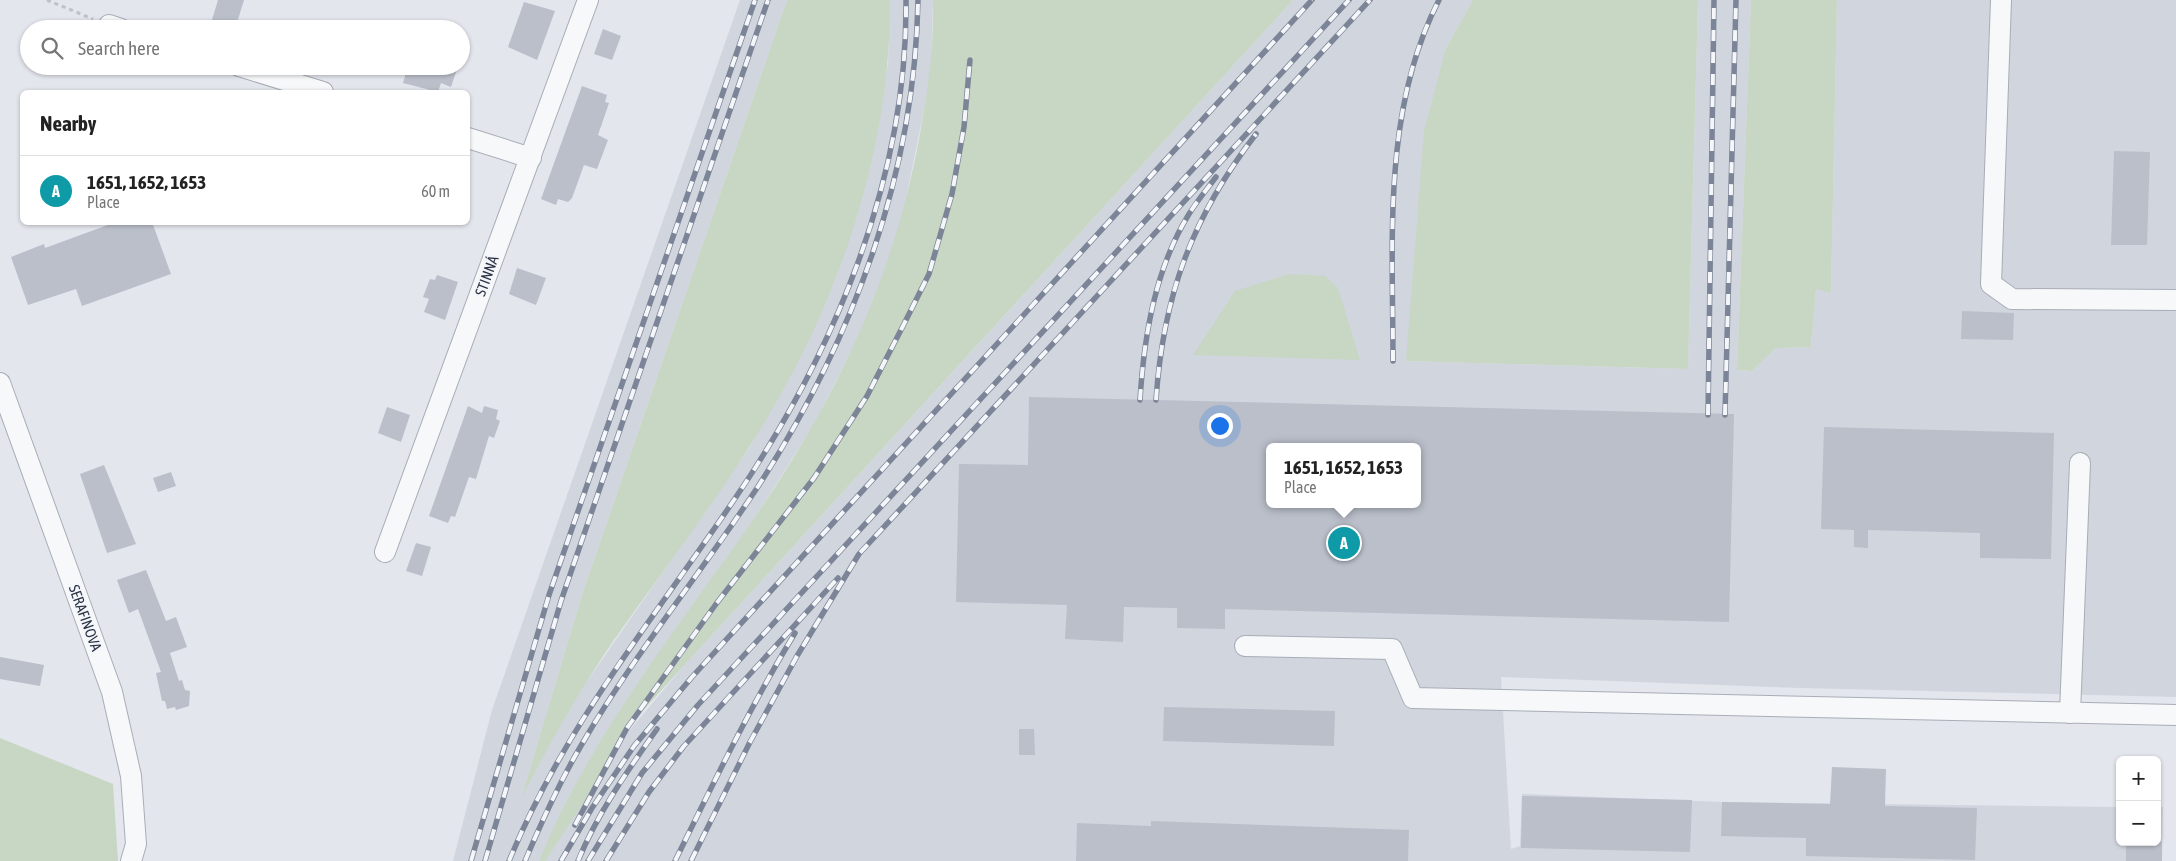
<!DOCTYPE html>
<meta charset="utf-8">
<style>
body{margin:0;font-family:"Asap Condensed",sans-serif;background:#f6f6f6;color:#222}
.controls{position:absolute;right:15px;bottom:15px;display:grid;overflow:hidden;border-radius:8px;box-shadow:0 1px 4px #0004}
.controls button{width:45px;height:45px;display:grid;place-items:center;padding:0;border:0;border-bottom:1px solid #e0e0e0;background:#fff;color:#222;font:25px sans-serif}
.you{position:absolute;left:1219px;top:425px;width:18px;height:18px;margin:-12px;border:4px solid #fff;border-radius:50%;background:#1a73e8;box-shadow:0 0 0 8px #1a73e833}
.badge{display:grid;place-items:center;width:32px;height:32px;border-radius:50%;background:#d64453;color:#fff;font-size:16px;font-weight:700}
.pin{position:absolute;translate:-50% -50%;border:2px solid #fff;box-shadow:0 1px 5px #0006}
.popup{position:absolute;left:1266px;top:443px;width:155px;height:65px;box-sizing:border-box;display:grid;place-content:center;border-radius:8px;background:#fff;filter:drop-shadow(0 1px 4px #0005);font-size:16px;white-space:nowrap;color:#767676}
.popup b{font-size:19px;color:#222}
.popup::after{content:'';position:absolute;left:50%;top:100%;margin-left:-10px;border:10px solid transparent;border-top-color:#fff}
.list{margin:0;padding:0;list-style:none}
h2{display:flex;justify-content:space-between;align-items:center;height:65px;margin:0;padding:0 20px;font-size:21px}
h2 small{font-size:16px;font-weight:400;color:#767676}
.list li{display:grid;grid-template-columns:32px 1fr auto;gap:15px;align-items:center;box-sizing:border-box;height:70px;padding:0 20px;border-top:1px solid #e0e0e0}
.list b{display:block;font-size:19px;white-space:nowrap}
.list p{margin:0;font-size:16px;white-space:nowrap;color:#767676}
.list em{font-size:16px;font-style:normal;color:#767676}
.icon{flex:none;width:28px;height:28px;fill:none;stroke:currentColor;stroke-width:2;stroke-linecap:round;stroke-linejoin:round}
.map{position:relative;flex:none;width:2176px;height:861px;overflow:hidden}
.search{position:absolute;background:#fff;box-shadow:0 1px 4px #0004;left:20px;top:20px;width:450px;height:55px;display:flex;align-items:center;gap:12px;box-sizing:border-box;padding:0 18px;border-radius:28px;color:#767676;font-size:19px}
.panel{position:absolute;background:#fff;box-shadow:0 1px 4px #0004;left:20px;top:90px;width:450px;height:135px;border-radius:8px}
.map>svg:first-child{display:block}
</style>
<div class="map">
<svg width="2176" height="861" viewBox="0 0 2176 861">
<rect width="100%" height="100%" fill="#e3e6ec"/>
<g fill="#d1d5de" fill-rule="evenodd">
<polygon points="740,0 787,0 582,595 522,796 556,731 583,687 749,448 799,359 836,278 862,197 873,149 888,63 890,0 933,0 931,68 924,110 904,208 892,251 861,332 813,426 756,516 620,710 570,795 539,861 453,861 492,710"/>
<path d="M 1293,0 L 1473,0 L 1446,48 L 1406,361 L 1688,369 L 1698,0 L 1751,0 L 1737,370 L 1752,371 L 1776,348 L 1811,347 L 1816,288 L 1831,293 L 1837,0 L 2176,0 L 2176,697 L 1800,688 L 1501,677 L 1511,849 L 1520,846 L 1522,794 L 1722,802 L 2120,807 L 2120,842 L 2157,842 L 2157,807 L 2163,807 L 2162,861 L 544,861 L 623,738 L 682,668 ZM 1270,447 L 1418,447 L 1418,504 L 1270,504 Z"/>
</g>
<g fill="#c8d6c4">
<path d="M 787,0 L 890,0 C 891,140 844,287 774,406 C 727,488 668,563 614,640 C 579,691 549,744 521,799 L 582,595 Z"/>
<path d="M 933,0 L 1293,0 L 627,728 L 599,779 L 545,861 L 539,861 C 591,735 678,628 755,517 C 837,398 894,277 920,134 C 928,89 934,46 933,0 Z"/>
<polygon points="1473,0 1698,0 1688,369 1406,361 1424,131 1446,48"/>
<polygon points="1751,0 1837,0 1831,293 1816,289 1811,347 1776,348 1752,371 1737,370"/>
<polygon points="1289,274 1325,276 1338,288 1360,360 1193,355 1235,291"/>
<polygon points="0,738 113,784 118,861 0,861"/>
</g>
<g fill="#babfca" fill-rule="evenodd">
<polygon points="218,0 244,0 235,29 211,23"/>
<polygon points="524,2 555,11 537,60 508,47"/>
<polygon points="603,29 621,36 612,60 594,54"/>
<polygon points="408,66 458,66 451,87 441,83 438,92 403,83"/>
<polygon points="582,86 607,95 605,102 609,103 598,135 608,140 597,169 584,165 572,198 568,202 558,199 556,205 541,199"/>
<polygon points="2114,151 2150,152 2147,245 2111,245"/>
<polygon points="116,222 152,222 171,274 82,306 76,289 28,305 11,257 44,244 45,248"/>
<polygon points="517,268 546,278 536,305 509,294"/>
<polygon points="437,275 458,282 445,320 424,312 429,299 423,297 430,279 435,280"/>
<polygon points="1962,311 2014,313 2013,340 1961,339"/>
<path d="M 1029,397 L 1734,414 L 1729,622 L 1225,609 L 1225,629 L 1177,628 L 1177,608 L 1124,607 L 1123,642 L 1065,639 L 1067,605 L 956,602 L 959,464 L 1028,465 ZM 1270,447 L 1418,447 L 1418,504 L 1270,504 Z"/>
<polygon points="468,406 482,413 484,406 498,410 496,419 500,421 494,438 489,436 476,479 469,477 455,517 451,516 448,523 429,516"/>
<polygon points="387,407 410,415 401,442 378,433"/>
<polygon points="1824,427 2054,433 2051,559 1980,558 1980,533 1868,530 1868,548 1854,547 1854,530 1821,529"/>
<polygon points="104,465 136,544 107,553 80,474"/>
<polygon points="171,472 176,486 158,492 153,478"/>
<polygon points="416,543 431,547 422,576 406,571"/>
<polygon points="146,570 166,621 176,617 187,647 170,653 179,681 182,680 185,690 190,691 189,706 176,710 175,707 167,709 165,701 162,701 156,673 161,672 138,609 129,613 117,580"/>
<polygon points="0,657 44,665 40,686 0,679"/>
<polygon points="1164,707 1335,711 1334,746 1163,741"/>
<polygon points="1019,729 1034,729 1035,755 1019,755"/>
<polygon points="1832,767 1886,769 1885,806 1977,808 1975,860 1806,856 1806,838 1721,836 1722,802 1830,804"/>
<polygon points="1522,796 1692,800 1690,852 1521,848"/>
<polygon points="1151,821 1409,830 1408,861 1076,861 1077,823 1151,826"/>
<rect x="2126" y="842" width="36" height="19"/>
</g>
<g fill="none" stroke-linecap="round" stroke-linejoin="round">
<defs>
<g id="minor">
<polyline points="2001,0 1991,284 2012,299 2176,300"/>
<polyline points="109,25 121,29"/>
<polyline points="239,66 323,92"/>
<polyline points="468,138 531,158"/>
<polyline points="0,383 112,692 131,776 136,844 131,861"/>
<polyline points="385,552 588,0"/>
<polyline points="1245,646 1392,649 1413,698 2176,715"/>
<polyline points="2070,713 2080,463"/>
</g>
</defs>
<use href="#minor" stroke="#a8adb7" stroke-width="22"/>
<polyline stroke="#bec1c8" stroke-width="3" stroke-dasharray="4 4" stroke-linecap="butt" points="47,0 93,19"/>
<use href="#minor" stroke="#f7f8fa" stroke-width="20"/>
<defs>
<g id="rail">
<path d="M 1393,361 C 1393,241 1382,110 1439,0"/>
<path d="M 1140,400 C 1144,336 1155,269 1189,214 C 1197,201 1207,189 1216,177"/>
<path d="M 1156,400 C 1163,296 1192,217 1256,134"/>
<polyline points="1708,415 1714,0"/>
<polyline points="1725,415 1736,0"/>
<polyline points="575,825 627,728 716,604 814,478 867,396 904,324 929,274 952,194 964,127 970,60"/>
<polyline points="471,861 549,595 755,0"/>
<polyline points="485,861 561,601 768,0"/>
<path d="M 509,861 C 565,725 652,621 734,500 C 833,355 908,179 906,0"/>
<path d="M 525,861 C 542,821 560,781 582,744 C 635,653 702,572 759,485 C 853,339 915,174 918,0"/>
<polyline points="561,861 592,808 634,746 692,677 1312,0"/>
<path d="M 578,861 C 597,814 628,770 657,729"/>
<polyline points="588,861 642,773 698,705 1349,0"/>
<polyline points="606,861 649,792 684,746 838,578"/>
<path d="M 675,861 C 713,784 750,707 795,633"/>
<polyline points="691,861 750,742 797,656 859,554 1370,0"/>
</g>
</defs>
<use href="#rail" stroke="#7c8597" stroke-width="5.5"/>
<use href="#rail" stroke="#f4f6f9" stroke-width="4" stroke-dasharray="11" stroke-linecap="butt"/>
</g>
<g text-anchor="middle" stroke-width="4" stroke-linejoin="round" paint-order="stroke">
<g font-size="15" fill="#2a3346" stroke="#f4f6f9">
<text transform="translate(487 276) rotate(-70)" y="5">STINNÁ</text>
<text transform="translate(85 618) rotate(70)" y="5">SERAFINOVA</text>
</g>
</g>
</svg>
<div class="controls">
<button>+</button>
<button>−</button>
</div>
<div class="you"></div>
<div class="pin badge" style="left:1344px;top:543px;background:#0f9aa8">A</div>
<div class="popup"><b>1651, 1652, 1653</b>Place</div>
<div class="search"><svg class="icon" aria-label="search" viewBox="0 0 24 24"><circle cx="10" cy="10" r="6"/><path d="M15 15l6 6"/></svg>Search here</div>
<section class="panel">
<h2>Nearby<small></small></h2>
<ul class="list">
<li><span class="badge" style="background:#0f9aa8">A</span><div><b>1651, 1652, 1653</b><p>Place</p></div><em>60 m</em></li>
</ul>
</section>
</div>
